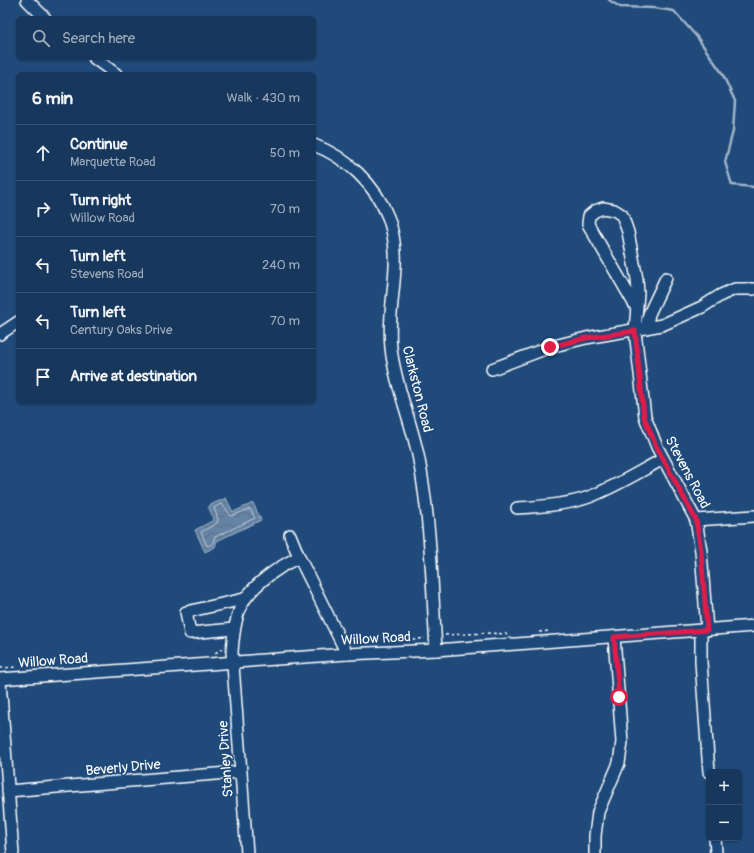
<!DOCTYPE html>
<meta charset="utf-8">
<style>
body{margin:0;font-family:Pangolin,sans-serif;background:#203f62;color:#f1f3f6}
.controls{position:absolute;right:12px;bottom:12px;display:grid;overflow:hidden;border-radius:6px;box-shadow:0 1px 3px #0004}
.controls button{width:36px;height:36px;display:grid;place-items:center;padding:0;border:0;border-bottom:1px solid #365272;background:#17385c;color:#f1f3f6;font:20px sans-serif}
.stop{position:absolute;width:12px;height:12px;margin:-9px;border:3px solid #e11d48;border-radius:50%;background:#fff}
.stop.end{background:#e11d48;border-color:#fff;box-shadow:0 1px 4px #0008}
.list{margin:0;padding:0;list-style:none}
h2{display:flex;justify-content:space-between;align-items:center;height:52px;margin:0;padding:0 16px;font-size:17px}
h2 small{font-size:13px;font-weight:400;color:#9eacbb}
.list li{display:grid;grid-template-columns:26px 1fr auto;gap:12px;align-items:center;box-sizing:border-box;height:56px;padding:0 16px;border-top:1px solid #365272}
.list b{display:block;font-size:15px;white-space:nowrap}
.list p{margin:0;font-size:13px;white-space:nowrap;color:#9eacbb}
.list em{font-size:13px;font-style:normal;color:#9eacbb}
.icon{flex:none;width:22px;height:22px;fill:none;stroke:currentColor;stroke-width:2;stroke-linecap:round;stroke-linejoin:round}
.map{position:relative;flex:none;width:754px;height:853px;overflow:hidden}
.search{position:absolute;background:#17385c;box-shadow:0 1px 3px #0004;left:16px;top:16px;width:300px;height:44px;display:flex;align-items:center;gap:10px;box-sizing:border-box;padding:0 14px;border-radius:6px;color:#9eacbb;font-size:15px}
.panel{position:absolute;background:#17385c;box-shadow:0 1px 3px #0004;left:16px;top:72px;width:300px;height:332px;border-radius:6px}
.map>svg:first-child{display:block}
</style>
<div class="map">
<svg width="754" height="853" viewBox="0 0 754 853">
<defs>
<pattern id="water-waves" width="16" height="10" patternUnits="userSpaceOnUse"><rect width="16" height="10" fill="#6583a4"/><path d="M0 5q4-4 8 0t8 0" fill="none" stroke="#5b6d81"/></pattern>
</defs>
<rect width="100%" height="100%" fill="#1f4a7a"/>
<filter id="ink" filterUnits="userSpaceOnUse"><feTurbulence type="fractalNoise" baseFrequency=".025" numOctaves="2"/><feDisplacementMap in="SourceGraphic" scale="8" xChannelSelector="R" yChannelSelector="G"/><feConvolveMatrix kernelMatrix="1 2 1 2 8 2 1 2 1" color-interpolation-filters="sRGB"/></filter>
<g filter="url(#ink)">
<polygon fill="url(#water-waves)" stroke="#a3b5c8" points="226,498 233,512 253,503 261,520 217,541 215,547 205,552 195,530 214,520 208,506"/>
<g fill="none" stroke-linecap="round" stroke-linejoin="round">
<polygon stroke="#c1cddb" stroke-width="1" points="222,504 231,516 250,509 255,518 215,537 212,544 207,546 201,532 217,523 218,519 214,508"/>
<polyline stroke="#a3b5c8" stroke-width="2.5" points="609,0 620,7 654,8 674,11 697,37 722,73 735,101 733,131 725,162 732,185 754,187"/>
<defs>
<g id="minor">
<polyline points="27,0 45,18"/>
<polyline points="94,58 116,74"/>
<path d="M 314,145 C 346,157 375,184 388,217 C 405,263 386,302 391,348 C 395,386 412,422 419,460 C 431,523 432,586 436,650"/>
<polyline points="636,307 588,224 589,216 595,211 603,208 614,210 622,215 628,232 637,279 638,293 635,331 645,417 657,447 696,520 701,551 707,630"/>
<polyline points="646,328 649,314 666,278"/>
<polyline points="0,334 18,322"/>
<polyline points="492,369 550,347 586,338 662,325 702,307 721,295 735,289 754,289"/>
<path d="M 517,508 C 537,507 570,504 589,497 C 615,487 639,472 663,459"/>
<polyline points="696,520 754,516"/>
<polyline points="290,535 299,557 347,654"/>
<polyline points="234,629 190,633 186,612 244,599"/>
<polyline points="701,630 701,662 709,772"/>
<polyline points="0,679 347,654 436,650 754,626"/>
<polyline points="0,681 13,853"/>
<polyline points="8,791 240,772"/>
<polyline points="715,838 716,853"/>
<path d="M 247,853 L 232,652 C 233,638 236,611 245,599 C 258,581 280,566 299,557"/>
<polyline points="595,853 595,836 598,812 619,763 622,742 614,637"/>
</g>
</defs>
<use href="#minor" stroke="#fff" stroke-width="14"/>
<g stroke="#fff" stroke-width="1.5" stroke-dasharray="3 3" stroke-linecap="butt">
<polyline points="539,632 549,631"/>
<polyline points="445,635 487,633 507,634"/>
<polyline points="407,641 425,638"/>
<polyline points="215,653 222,649"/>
<polyline points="0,668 16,667"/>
</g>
<use href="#minor" stroke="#1f4a7a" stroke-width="11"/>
</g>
</g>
<g fill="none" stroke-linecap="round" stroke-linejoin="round" filter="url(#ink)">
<polyline stroke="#e11d48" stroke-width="5" points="550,347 586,338 635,331 644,417 656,446 696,520 701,551 707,630 614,637 619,697"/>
</g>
<g text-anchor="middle" stroke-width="3" stroke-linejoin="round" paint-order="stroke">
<g font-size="14" fill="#fff" stroke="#1f4a7a">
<text transform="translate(418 389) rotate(76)" y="5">Clarkston Road</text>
<text transform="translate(688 472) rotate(62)" y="5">Stevens Road</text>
<text transform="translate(376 638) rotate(-3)" y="5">Willow Road</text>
<text transform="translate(53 660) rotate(-4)" y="5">Willow Road</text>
<text transform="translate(225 759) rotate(-94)" y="5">Stanley Drive</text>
<text transform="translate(123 767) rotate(-5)" y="5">Beverly Drive</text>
</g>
</g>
</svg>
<div class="controls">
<button>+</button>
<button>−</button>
</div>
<div class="stop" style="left:619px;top:697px"></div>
<div class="stop end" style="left:550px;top:347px"></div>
<div class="search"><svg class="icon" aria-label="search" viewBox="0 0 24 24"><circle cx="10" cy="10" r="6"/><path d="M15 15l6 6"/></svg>Search here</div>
<section class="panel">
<h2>6 min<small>Walk · 430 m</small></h2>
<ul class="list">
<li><svg class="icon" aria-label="ahead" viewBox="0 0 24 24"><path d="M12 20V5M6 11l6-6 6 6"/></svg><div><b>Continue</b><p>Marquette Road</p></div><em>50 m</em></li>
<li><svg class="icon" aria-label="right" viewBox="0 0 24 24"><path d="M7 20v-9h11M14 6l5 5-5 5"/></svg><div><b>Turn right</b><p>Willow Road</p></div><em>70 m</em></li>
<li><svg class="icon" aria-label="left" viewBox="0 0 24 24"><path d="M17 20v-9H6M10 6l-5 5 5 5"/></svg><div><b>Turn left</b><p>Stevens Road</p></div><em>240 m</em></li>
<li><svg class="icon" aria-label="left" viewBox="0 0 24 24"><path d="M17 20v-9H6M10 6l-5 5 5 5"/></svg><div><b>Turn left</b><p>Century Oaks Drive</p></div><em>70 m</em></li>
<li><svg class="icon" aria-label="arrive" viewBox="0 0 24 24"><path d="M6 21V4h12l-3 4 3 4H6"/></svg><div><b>Arrive at destination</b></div></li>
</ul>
</section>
</div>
